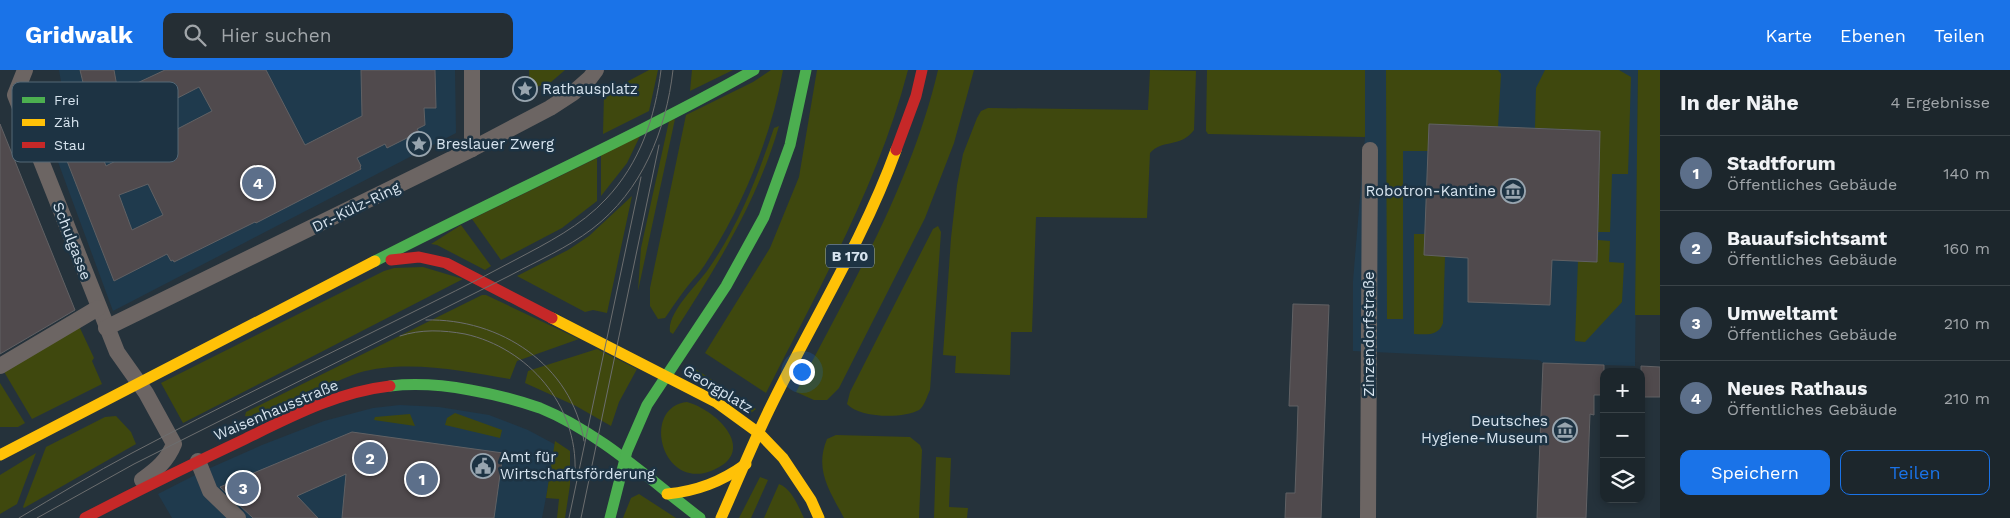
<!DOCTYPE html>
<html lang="de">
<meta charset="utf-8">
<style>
body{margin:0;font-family:"Work Sans",sans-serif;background:#252e34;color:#f1f3f6}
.controls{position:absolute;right:15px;bottom:15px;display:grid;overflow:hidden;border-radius:10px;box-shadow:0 2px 8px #0003}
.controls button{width:45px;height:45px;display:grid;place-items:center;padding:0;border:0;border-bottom:1px solid #3a4348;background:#1c262c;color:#f1f3f6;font:25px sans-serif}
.you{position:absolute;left:801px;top:301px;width:18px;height:18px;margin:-12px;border:4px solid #fff;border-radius:50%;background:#1a73e8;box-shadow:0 0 0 8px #1a73e833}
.badge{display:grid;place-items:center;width:32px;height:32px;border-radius:50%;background:#1a73e8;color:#fff;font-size:16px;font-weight:700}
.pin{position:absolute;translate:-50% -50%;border:2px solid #fff;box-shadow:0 1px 5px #0006}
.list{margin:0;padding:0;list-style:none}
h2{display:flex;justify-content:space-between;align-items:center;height:65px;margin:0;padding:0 20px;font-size:21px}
h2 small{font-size:16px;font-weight:400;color:#a0a5a9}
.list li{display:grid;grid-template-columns:32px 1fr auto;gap:15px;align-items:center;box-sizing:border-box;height:75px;padding:0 20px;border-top:1px solid #3a4348}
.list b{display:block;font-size:19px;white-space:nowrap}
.list p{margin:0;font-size:16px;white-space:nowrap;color:#a0a5a9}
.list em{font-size:16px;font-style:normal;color:#a0a5a9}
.actions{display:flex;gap:10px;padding:15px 20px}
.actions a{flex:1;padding:11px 0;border:1px solid #1a73e8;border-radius:10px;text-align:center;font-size:18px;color:#1a73e8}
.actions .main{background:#1a73e8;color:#fff}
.icon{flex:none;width:28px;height:28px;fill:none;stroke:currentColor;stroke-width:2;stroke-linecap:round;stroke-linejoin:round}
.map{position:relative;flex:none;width:1660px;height:448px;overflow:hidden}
header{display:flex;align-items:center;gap:30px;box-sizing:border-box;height:70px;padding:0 25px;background:#1a73e8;color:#fff}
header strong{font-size:24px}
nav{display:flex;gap:28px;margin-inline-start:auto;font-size:18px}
.search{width:350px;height:45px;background:#252e34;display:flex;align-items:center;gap:12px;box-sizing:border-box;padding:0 18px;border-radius:10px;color:#a0a5a9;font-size:19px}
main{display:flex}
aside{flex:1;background:#1c262c}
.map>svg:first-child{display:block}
</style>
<header>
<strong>Gridwalk</strong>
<div class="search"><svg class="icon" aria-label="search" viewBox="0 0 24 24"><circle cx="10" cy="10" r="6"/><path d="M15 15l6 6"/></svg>Hier suchen</div>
<nav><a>Karte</a><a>Ebenen</a><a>Teilen</a></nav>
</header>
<main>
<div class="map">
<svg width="1660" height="448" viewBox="0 0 1660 448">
<rect width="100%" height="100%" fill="#25323b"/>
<g fill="#1f3a4d">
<polygon points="59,0 455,0 456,63 113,241 33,24 61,12"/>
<polygon points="1365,0 1638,0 1635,296 1543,293 1539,290 1353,281 1353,211 1365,67"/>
<polygon points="400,335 439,337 489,345 528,360 556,375 542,448 172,448 158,424 201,402 262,375 324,351 373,338"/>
</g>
<g fill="#3f480e">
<polygon points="529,0 565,0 551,12 530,19"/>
<polygon points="649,0 658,0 649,41 603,64 604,24"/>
<polygon points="692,0 733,0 690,21"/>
<path d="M 771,0 L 783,0 C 771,68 742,138 704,196 C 699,204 692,210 687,217 C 679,227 672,238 665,248 L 658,249 L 650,236 L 650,218 L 686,45 L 753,12 Z"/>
<path d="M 817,0 L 908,0 C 878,115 819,218 766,323 L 705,283 L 770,178 L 799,107 Z"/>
<path d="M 938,0 L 974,0 L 954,73 L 925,148 L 839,318 L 827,330 L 814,330 L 796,322 C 850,218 911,115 938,0 Z"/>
<path d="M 1150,0 L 1196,1 L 1194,60 C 1181,78 1162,69 1150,83 L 1147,148 L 1036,147 L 1032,262 L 1011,262 L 1010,305 L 955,303 L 956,286 L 943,285 L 951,168 L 957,115 L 963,84 L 977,48 L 981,41 L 988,38 L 1148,40 Z"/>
<polygon points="1207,0 1365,0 1365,67 1208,64 1206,61"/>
<polygon points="1386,0 1498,0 1501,4 1498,57 1428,81 1403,81 1403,249 1387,249"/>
<polygon points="1545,0 1619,0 1631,7 1628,104 1612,104 1610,162 1598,162 1600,61 1535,58 1536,18"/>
<polygon points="1638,0 1660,0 1660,245 1635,245"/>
<polygon points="675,49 638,221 641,178 669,51"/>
<path d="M 779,56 C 757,132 716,198 673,264 L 670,262 C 667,243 696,216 707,201 C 738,157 757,108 774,58 Z"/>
<polygon points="640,66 627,93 601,126 601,85"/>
<polygon points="597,88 597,131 562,158 501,190 472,149"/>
<polygon points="632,126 607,243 593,240 585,242 517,206 568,180 589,166"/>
<polygon points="461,155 491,196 485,200 437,175 431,174"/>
<path d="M 938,156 L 941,162 L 930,320 C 927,326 924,337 919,340 C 903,349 859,348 847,334 L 850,322 L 933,159 Z"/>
<path d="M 1414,164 L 1425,164 L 1445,186 L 1443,253 C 1438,267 1426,264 1414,264 Z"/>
<polygon points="1598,170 1610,171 1609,192 1624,193 1622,232 1585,272 1575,271 1578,191 1597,192"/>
<polygon points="423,197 463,209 183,353 161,313 384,201 394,198"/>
<path d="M 482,225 L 486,225 L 579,269 L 517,291 L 510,309 C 462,301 407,289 358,303 C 335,310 262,351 245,346 L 246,342 Z"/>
<polygon points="79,256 94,288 92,291 102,314 32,349 3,300"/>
<polygon points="597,279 637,299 619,332 611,356 576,336 525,313 528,301"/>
<polygon points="694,298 756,339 751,343 748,341 697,308 691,303"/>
<polygon points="0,313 25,353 18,357 0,357"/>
<path d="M 687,332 C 719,341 759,383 711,401 C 661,420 641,337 687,332 Z"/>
<polygon points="455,343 502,360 500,368 445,355 447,348"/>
<polygon points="410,344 415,356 374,350 375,347"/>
<polygon points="116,346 131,362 136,374 24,438 23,437 46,377 105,347"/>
<path d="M 836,365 L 910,367 L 920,375 L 922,380 L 919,448 L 844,448 C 830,421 814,400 827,369 Z"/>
<polygon points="555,371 570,381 570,415 565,448 557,448 559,429 546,428"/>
<polygon points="36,383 17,434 0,444 0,405"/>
<polygon points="936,387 951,388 949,437 968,438 967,448 934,448"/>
<polygon points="760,407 768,410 751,448 739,448"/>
<path d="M 779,414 C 792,419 798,436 804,448 L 764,448 Z"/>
<polygon points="639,424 676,448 623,448 631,428"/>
</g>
<g fill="#504a4d" stroke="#616164" fill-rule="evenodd">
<path d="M 80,0 L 114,0 L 118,22 L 165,0 L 266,0 L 305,75 L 362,46 L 361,0 L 435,0 L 436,38 L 424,38 L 425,55 L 417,59 L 419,62 L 387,78 L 385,74 L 357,88 L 361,96 L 360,97 L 361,99 L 256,153 L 255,152 L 174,192 L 173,190 L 171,191 L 167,184 L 114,211 L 51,50 L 80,39 L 86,25 ZM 199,17 L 212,41 L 106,96 L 96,70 ZM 148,114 L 163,145 L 132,160 L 119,125 Z"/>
<polygon points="0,54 75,240 0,284"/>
<polygon points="1429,54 1600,61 1597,192 1552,190 1550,235 1468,232 1468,188 1424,185"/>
<polygon points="1293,234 1329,235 1321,448 1285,448 1286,423 1295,423 1297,370 1298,336 1289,336"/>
<polygon points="1543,293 1604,295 1604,325 1594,325 1594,345 1590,344 1586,448 1537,448"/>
<polygon points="1641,296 1660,297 1660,327 1641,327"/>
<polygon points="352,362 503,383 494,448 342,448 346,404 297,426 318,448 253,448 220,417"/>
</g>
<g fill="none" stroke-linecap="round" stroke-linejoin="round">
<g stroke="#6c6563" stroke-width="16">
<path d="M 25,0 L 15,25 L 117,282 L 146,323 L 174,374 C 167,391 157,399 142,410"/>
<polyline points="472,0 472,79"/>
<polyline points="106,258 472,79 550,38 573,23 590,8 596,0"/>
<polyline points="0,296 98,238"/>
<polyline points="198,391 210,421 238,448"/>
<polyline points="1368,448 1370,80"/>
</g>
<g stroke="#4caf50" stroke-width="11">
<path d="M 375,191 C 501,126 631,69 754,0"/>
<path d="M 390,316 C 416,313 443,315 470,320 C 493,324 517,330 540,338 C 599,362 650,410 700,448"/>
<polyline points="610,448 627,381 647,335 726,216 764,147 790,75 806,0"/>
</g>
<g stroke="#ffc107" stroke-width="11">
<polyline points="552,248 716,332 760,364 783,388 811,430 819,448"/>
<polyline points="0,385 375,191"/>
<path d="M 667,424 C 697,421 721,412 746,394"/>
<path d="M 721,448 C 737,412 752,375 769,340 C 811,253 863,171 896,80"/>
</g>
<g stroke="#c62828" stroke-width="11">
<polyline points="896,80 916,26 922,0"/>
<polyline points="391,190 419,187 446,193 552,248"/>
<path d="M 85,448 C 137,421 190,395 243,370 C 290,347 337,322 390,316"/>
</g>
<g stroke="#6c6e6f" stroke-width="1">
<path d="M 426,250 C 500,248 572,295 584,371"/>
<path d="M 400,266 C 421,259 443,260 465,264 C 528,278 578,335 575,402"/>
<path d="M 19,448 C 56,426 94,403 132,383 C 219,337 307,295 395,251 C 435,231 476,211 515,190 C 547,173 581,156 606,129 C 640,93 655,48 661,0"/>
<path d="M 37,448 L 134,394 L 509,206 C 537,191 567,178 592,159 C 642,121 666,61 673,0"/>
<polyline points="569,448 641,107"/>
<polyline points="581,448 659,75"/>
</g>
</g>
<defs>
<symbol id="sight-ring" viewBox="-11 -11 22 22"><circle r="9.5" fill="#1d3343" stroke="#98a5af" stroke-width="1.5"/><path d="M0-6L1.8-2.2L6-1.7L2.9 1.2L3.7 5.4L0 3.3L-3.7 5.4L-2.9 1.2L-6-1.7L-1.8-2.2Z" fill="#98a5af"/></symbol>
<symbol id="museum-ring" viewBox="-11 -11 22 22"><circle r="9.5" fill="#1d3343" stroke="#98a5af" stroke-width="1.5"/><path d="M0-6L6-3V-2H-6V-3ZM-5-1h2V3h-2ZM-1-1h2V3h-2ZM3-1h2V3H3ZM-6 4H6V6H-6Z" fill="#98a5af"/></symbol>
<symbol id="civic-ring" viewBox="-11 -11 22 22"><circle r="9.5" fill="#1d3343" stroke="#98a5af" stroke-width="1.5"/><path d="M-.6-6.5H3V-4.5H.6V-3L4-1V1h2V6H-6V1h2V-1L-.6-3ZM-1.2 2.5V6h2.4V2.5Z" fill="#98a5af"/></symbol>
</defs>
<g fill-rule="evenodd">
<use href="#sight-ring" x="511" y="5" width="28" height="28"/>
<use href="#sight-ring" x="405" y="60" width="28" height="28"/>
<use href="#museum-ring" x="1499" y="107" width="28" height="28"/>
<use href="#museum-ring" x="1551" y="346" width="28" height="28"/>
<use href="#civic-ring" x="469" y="382" width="28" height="28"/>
</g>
<g text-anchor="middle" stroke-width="5" stroke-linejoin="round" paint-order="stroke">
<rect fill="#1d3343" stroke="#9eaebb" stroke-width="1" x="826" y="174.5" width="48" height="23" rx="4"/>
<g font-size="14" font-weight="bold" fill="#d6e3ee">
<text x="850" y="191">B 170</text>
</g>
<g font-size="15" fill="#d6e3ee" stroke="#1d3343" text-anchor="start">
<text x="542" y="24">Rathausplatz</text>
<text x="436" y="79">Breslauer Zwerg</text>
<text x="1496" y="126" text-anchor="end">Robotron-Kantine</text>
<text x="1548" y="356" text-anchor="end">Deutsches<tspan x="1548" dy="17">Hygiene-Museum</tspan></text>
<text x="500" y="392">Amt für<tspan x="500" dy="17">Wirtschaftsförderung</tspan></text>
</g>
<g font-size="15" fill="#d6e3ee" stroke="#1d3343">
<text transform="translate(356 137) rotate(-26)" y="5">Dr.-Külz-Ring</text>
<text transform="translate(72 171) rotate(69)" y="5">Schulgasse</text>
<text transform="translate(1369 264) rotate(-90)" y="5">Zinzendorfstraße</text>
<text transform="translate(718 319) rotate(31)" y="5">Georgplatz</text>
<text transform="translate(276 340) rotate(-23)" y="5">Waisenhausstraße</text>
</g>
</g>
<rect x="12" y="12" width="166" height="80" rx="8" fill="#1d3343" stroke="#546876" stroke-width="1"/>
<rect x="22" y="27" width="23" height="6" fill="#4caf50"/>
<rect x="22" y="49" width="23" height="7" fill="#ffc107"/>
<rect x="22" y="72" width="23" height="6" fill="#c62828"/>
<g font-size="14" fill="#d6e3ee">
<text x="54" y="35">Frei</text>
<text x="54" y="57">Zäh</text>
<text x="54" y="80">Stau</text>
</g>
</svg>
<div class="controls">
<button>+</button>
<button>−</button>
<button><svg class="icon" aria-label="layers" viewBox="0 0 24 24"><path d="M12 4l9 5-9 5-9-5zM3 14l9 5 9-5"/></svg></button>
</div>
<div class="you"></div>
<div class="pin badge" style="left:422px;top:409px;background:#5c6f8a">1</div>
<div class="pin badge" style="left:370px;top:388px;background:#5c6f8a">2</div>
<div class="pin badge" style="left:243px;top:418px;background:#5c6f8a">3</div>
<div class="pin badge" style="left:258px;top:113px;background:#5c6f8a">4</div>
</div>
<aside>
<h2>In der Nähe<small>4 Ergebnisse</small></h2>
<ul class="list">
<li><span class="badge" style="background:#5c6f8a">1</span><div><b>Stadtforum</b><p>Öffentliches Gebäude</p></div><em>140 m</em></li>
<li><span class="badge" style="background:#5c6f8a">2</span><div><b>Bauaufsichtsamt</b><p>Öffentliches Gebäude</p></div><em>160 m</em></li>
<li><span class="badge" style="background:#5c6f8a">3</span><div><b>Umweltamt</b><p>Öffentliches Gebäude</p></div><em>210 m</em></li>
<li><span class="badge" style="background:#5c6f8a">4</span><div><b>Neues Rathaus</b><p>Öffentliches Gebäude</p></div><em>210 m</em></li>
</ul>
<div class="actions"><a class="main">Speichern</a><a>Teilen</a></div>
</aside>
</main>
